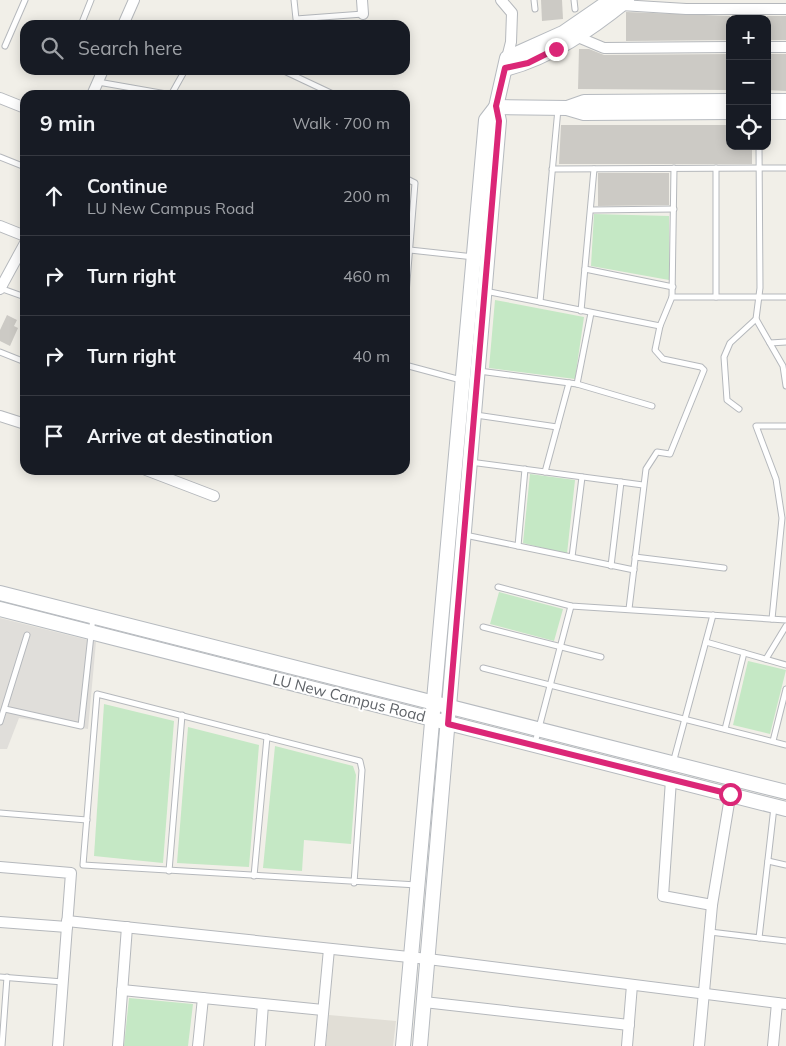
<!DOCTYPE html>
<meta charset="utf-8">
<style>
body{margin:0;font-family:Mulish,sans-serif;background:#20242c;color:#f1f3f6}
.controls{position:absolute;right:15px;top:15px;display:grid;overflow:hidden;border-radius:10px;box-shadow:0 2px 12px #0003}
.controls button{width:45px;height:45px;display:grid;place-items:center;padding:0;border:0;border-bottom:1px solid #363941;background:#171b24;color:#f1f3f6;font:25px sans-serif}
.stop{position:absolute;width:15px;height:15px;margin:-11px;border:4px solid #db2777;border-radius:50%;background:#fff}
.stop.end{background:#db2777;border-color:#fff;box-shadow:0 1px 5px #0008}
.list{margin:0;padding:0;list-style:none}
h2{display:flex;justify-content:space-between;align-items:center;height:65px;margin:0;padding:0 20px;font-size:21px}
h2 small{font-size:16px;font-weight:400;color:#9ea1a6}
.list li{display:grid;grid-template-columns:32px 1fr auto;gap:15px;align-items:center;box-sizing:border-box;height:80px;padding:0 20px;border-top:1px solid #363941}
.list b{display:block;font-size:19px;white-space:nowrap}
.list p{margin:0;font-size:16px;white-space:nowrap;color:#9ea1a6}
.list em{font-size:16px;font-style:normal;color:#9ea1a6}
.icon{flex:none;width:28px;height:28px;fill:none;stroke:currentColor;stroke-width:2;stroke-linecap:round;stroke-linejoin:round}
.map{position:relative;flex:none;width:786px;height:1046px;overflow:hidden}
.search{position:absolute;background:#171b24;box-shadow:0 2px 12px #0003;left:20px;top:20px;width:390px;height:55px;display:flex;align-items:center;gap:12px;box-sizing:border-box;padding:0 18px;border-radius:15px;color:#9ea1a6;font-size:19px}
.panel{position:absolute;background:#171b24;box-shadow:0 2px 12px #0003;left:20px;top:90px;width:390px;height:385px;border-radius:15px}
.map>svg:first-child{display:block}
</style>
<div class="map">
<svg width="786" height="1046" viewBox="0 0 786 1046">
<rect width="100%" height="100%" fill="#f1efe8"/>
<polygon fill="#e0deda" points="0,618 96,642 88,729 19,718 7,749 0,749"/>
<polygon fill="#e1ded6" points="329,1015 396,1021 393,1046 326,1046"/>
<g fill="#c5e8c5">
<polygon points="594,214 669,216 669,280 591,266"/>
<polygon points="495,300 584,317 575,379 489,368"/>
<polygon points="530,474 575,480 567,554 523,543"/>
<polygon points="499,592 563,609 554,641 490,624"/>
<polygon points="748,661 786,670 770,734 733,725"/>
<polygon points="104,704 174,721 163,863 94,856"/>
<polygon points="188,727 259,745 249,867 177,863"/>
<polygon points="275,746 353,766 356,775 351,844 304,840 302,871 263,868"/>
<polygon points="129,998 193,1004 188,1046 124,1046"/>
</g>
<g fill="#cccac5">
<polygon points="541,0 562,0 563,19 542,21"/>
<polygon points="626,12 730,16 730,40 626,41"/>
<rect x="767" y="16" width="19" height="24"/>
<polygon points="579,49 589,49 604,55 730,54 730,90 578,89"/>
<polygon points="767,54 786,54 786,91 767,90"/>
<polygon points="561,125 730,125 730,146 752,146 752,164 559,164"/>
<polygon points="598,173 669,173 669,205 598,206"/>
<polygon points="7,315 17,320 14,326 18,328 10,346 0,341 0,330"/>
</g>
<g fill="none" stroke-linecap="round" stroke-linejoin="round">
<defs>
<g id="lane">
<polyline points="294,0 296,19 363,14"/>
<polyline points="534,0 535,9"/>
<polyline points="574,0 575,9"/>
<polyline points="81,25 91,0"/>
<polyline points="5,46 25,0"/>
<polyline points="282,70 335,95"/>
<polyline points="98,82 172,95"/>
<polyline points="171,95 185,70"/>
<polyline points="759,146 760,288 756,319 783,366 786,386"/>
<polyline points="0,157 25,167"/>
<polyline points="716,168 716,297"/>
<polyline points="552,169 786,168"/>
<polyline points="405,182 407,179 415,183 405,306"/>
<polyline points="591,210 674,209"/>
<polyline points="410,250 474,257"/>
<polyline points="585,269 673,287"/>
<polyline points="0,288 25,297"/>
<polyline points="485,291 660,326 672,297 786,297"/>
<polyline points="672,297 674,168"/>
<polyline points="540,302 558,109"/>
<polyline points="581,311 594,169"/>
<polyline points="770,343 786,342"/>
<polyline points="0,352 25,362"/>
<polyline points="405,365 461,380"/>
<polyline points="479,371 577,384 652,406"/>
<polyline points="577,384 591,313"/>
<polyline points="739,409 727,400 724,357 730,343 756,319"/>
<polyline points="476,415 557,427"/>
<polyline points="470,462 643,485"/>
<polyline points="545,472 569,383"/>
<polyline points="465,535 634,570"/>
<polyline points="518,546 525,469"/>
<polyline points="572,557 582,477"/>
<polyline points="635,557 724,568"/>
<polyline points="611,566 621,482"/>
<polyline points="498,587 571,606 786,620"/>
<polyline points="629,609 646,469 657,452 670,454 704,370 701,367 663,359 655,350 660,326"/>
<polyline points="772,619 782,518 776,479 756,426 786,426"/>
<polyline points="483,627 601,657"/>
<polyline points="706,642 786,665"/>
<polyline points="766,659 786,626"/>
<polyline points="483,668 786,745"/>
<polyline points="5,709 81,726 93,617"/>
<polyline points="0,722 27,635"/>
<polyline points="725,729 744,653"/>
<polyline points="773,741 786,689"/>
<polyline points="535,743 571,606"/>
<polyline points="673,763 713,615"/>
<polyline points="0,813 87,820"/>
<polyline points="768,861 786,865"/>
<polyline points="169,871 182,715"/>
<polyline points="254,876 267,737"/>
<polyline points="354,883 362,770 360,761 97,694 83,865 417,885"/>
<polyline points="710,932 786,941"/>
<polyline points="759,938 774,807"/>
<polyline points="0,977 63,982"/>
<polyline points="2,1046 7,977"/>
</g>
<g id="street">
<polyline points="362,0 363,14"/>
<polyline points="501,0 512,13 511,42 507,58"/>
<polyline points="621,5 686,9 786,9"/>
<polyline points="123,25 134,0"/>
<polyline points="573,35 604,48 730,47"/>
<polyline points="767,47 786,47"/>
<polyline points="92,95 103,70"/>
<polyline points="0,98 25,108"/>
<polyline points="0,226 25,236"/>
<polyline points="0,289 25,243"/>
<polyline points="0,416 25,424"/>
<polyline points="146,470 214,496"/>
<polyline points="671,780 663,896 712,905"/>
<polyline points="0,867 71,873 58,1046"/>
<polyline points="67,921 428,959 786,1004"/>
<polyline points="0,922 67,927"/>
<polyline points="122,990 323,1010"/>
<polyline points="424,1002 629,1025"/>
<polyline points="118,1046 127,927"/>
<polyline points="198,1046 203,998"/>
<polyline points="260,1046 263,1004"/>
<polyline points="320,1046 329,949"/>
<polyline points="627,1046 632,985"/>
<polyline points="699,1046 712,905 733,779"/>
<polyline points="773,1046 777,1003"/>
</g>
<g id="secondary">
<path d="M 505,69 C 551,57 591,29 627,0"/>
<polyline points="767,101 786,101"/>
<polyline points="496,107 567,108 584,113 730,112"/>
<polyline points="567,108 584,102 730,101"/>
<polyline points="767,112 786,112"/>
<polyline points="0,593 786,792"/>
<polyline points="0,609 786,809"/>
<polyline points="403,1046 486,120 496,107 507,58 563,33 611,0"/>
<polyline points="420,1046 499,121 496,107"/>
</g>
</defs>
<use href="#lane" stroke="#b5b8bc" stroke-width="7"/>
<use href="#street" stroke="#b5b8bc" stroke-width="12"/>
<use href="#secondary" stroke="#b6babf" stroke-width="16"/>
<use href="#lane" stroke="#fff" stroke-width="5"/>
<use href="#street" stroke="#fff" stroke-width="10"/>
<use href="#secondary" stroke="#fff" stroke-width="14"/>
</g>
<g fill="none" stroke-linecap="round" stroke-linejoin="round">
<polyline stroke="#db2777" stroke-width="6" points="556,49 528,63 505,68 496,106 499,121 448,724 730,794"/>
</g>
<g text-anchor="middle" stroke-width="4" stroke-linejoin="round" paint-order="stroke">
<g font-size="15" fill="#5f6368" stroke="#fff">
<text transform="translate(349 698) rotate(14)" y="5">LU New Campus Road</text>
</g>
</g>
</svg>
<div class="controls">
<button>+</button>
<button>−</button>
<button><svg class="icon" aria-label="locate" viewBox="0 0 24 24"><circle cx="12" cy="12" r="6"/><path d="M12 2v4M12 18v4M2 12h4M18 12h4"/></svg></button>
</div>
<div class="stop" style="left:730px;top:794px"></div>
<div class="stop end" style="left:556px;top:49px"></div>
<div class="search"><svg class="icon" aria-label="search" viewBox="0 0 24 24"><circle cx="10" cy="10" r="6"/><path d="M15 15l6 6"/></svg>Search here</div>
<section class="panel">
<h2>9 min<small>Walk · 700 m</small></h2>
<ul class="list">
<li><svg class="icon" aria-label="ahead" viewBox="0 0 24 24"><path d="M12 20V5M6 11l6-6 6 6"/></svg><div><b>Continue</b><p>LU New Campus Road</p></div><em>200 m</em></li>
<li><svg class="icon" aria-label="right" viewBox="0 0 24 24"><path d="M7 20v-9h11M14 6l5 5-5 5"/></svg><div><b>Turn right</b></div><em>460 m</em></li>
<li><svg class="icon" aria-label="right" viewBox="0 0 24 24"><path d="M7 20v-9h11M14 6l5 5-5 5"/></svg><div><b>Turn right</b></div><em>40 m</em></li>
<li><svg class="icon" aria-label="arrive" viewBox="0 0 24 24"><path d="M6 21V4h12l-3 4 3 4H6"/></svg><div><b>Arrive at destination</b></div></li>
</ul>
</section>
</div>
